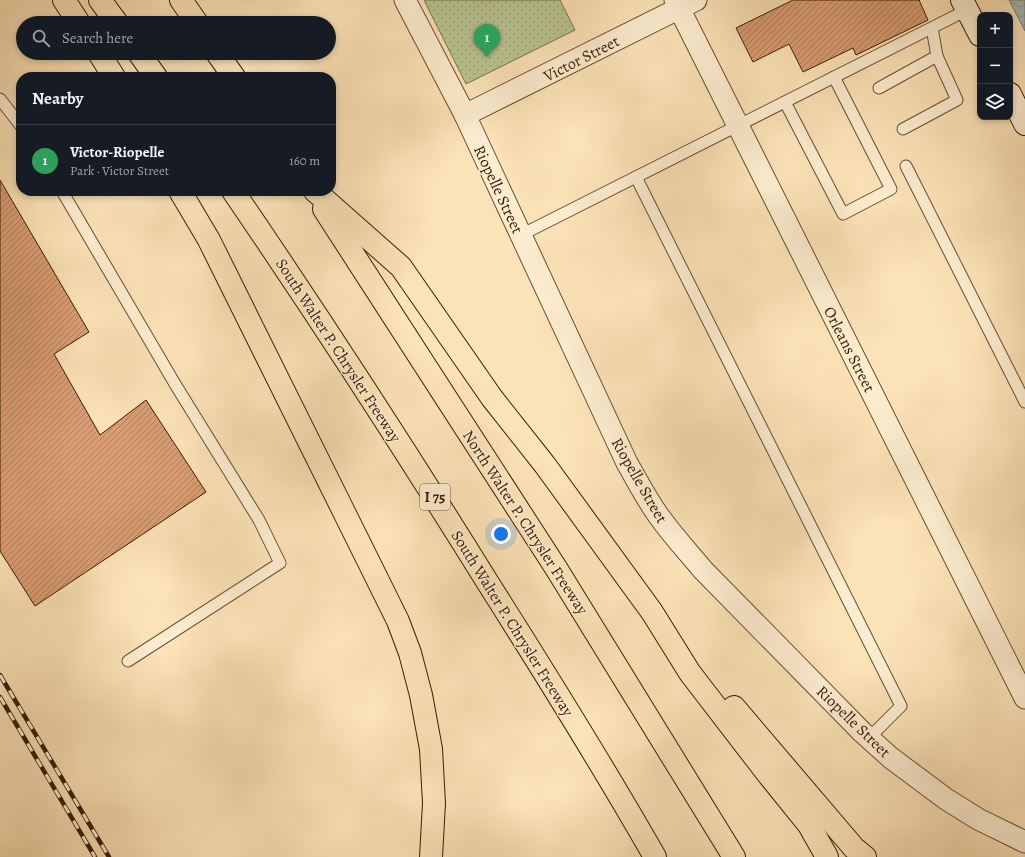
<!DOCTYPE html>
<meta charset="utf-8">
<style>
body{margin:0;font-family:Alegreya,serif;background:#20242c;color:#f1f3f6}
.controls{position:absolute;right:12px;top:12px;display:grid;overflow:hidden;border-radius:8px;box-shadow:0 2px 6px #0003}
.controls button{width:36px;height:36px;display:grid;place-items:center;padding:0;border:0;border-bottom:1px solid #363941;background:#171b24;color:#f1f3f6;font:20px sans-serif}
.you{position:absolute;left:501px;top:534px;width:14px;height:14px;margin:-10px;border:3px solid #fff;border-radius:50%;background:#1a73e8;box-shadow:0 0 0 6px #1a73e833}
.badge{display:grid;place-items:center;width:26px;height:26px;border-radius:50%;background:#b45309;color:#fff;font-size:13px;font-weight:700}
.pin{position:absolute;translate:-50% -33px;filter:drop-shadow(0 1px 2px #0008)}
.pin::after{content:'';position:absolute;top:21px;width:14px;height:12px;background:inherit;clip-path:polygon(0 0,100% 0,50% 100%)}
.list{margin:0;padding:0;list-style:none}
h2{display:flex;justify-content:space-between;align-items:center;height:52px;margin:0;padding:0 16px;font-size:17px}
h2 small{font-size:13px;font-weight:400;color:#9ea1a6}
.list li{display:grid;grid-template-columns:26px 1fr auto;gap:12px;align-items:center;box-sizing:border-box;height:72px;padding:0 16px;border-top:1px solid #363941}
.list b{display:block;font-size:15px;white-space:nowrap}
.list p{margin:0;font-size:13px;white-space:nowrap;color:#9ea1a6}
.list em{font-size:13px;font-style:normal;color:#9ea1a6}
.icon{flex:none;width:22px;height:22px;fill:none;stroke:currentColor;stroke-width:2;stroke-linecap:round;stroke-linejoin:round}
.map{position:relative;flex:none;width:1025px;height:857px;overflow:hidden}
.search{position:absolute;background:#171b24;box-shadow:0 2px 6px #0003;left:16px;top:16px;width:320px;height:44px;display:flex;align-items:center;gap:10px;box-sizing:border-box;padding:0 14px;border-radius:22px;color:#9ea1a6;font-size:15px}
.panel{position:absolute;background:#171b24;box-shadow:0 2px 6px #0003;left:16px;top:72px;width:320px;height:124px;border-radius:16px}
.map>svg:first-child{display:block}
</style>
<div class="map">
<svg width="1025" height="857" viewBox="0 0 1025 857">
<defs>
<pattern id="park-dots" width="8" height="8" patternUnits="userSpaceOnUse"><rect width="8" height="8" fill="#b9c593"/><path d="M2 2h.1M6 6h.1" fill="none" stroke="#a0a97d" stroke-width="1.8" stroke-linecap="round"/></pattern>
<pattern id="water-waves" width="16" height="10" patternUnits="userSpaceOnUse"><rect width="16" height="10" fill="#a4bbb9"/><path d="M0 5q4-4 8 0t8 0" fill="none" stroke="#8ea09d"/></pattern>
<pattern id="building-hatch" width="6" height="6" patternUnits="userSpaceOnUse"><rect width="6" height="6" fill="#d89d74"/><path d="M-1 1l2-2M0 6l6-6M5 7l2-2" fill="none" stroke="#b07f5d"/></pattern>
</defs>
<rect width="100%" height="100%" fill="#fce3b7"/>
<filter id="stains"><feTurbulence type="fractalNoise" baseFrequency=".005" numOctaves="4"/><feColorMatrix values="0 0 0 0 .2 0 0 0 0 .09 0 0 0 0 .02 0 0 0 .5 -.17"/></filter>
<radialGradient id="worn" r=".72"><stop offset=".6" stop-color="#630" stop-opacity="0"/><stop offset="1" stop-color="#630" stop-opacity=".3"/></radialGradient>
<polygon fill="url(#park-dots)" stroke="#78704b" points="424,0 560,0 575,30 466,84"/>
<polygon fill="url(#water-waves)" stroke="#787b70" points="1009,0 1025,0 1025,31"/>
<g fill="url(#building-hatch)" stroke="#361c03">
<polygon points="793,0 920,0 919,0 928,20 856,55 853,48 803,72 789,44 753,62 736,28"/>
<polygon points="0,180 89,332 54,354 100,435 146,400 206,492 35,606 0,551"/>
</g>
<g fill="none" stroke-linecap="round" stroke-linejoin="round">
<defs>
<g id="lane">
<polyline points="879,88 937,56"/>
<polyline points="0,99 21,126"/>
<polyline points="785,102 843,214 891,189 834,77"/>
<polyline points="903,129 957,100 937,56 932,28"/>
<polyline points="906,166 1025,402"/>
<polyline points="636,177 901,706 869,738"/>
<polyline points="62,191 175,384 259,520 280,563 128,661"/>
<polyline points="521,235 967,10"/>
</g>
<g id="street">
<path d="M 405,0 L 465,115 L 627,463 C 638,482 648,502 661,519 C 674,537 689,553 703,570 L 862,732 L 891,758 L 946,799 L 978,819 L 1025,842"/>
<polyline points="675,0 1025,698"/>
<polyline points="465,115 696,0"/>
</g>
<g id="secondary">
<polyline points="962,0 980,35"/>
<polyline points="1010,94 1025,124"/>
</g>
<g id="highway">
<polyline points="64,0 79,23"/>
<polyline points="100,0 117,23"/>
<polyline points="181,0 197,23"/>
<polyline points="99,53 114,77"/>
<polyline points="139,53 156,77"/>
<polyline points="217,53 234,77"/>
<polyline points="180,191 209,240 345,514 398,621 410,653 421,695 431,749 434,803 431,857"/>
<path d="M 233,191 C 321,320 406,451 488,583 C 545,673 602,764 655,857"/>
<polyline points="315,191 401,267 492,398 545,465 652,612 690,673 767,773 809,825 827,857"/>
<polyline points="324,209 556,568 734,857"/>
<polyline points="734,707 854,848 865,857"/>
</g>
</defs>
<use href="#lane" stroke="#684e30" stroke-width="13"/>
<use href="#street" stroke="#684e30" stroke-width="23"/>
<use href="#secondary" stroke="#361c03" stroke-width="24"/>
<use href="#highway" stroke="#361c03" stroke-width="24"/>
<use href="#lane" stroke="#fdedd0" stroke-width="11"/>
<use href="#street" stroke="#fdedd0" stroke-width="21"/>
<use href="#secondary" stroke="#fdedd0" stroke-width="22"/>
<use href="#highway" stroke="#fce3b7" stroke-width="22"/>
<defs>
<g id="rail">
<polyline points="0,675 109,857"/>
<polyline points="0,697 95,857"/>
</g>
</defs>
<use href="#rail" stroke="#361c03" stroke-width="4.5"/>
<use href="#rail" stroke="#fdedd0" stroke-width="3" stroke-dasharray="9" stroke-linecap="butt"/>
</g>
<g text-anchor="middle" stroke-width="3" stroke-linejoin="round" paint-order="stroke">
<rect fill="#fdedd0" stroke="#725b40" stroke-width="1" x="420" y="484" width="30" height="26" rx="3"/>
<g font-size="15" font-weight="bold" fill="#361c03">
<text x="435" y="502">I 75</text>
</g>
<g font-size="16" fill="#361c03" stroke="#fdedd0">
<text transform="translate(581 58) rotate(-27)" y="6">Victor Street</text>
<text transform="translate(499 189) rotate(65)" y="6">Riopelle Street</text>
<text transform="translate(850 349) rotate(63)" y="6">Orleans Street</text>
<text transform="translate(339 350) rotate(57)" y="6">South Walter P. Chrysler Freeway</text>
<text transform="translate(640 480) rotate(60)" y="6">Riopelle Street</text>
<text transform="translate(526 522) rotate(57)" y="6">North Walter P. Chrysler Freeway</text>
<text transform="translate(513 623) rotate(58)" y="6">South Walter P. Chrysler Freeway</text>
<text transform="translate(854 721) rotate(44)" y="6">Riopelle Street</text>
</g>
</g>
<rect width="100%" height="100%" filter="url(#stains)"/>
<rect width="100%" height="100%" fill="url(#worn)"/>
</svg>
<div class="controls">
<button>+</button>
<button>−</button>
<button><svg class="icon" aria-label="layers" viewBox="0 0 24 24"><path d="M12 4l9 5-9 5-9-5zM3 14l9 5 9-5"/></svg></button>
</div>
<div class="you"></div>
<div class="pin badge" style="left:487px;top:57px;background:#2e9e5b">1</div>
<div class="search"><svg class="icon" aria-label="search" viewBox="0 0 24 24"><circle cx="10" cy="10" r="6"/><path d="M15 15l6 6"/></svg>Search here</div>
<section class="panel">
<h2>Nearby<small></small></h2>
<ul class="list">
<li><span class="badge" style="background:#2e9e5b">1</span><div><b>Victor-Riopelle</b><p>Park · Victor Street</p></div><em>160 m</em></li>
</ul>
</section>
</div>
